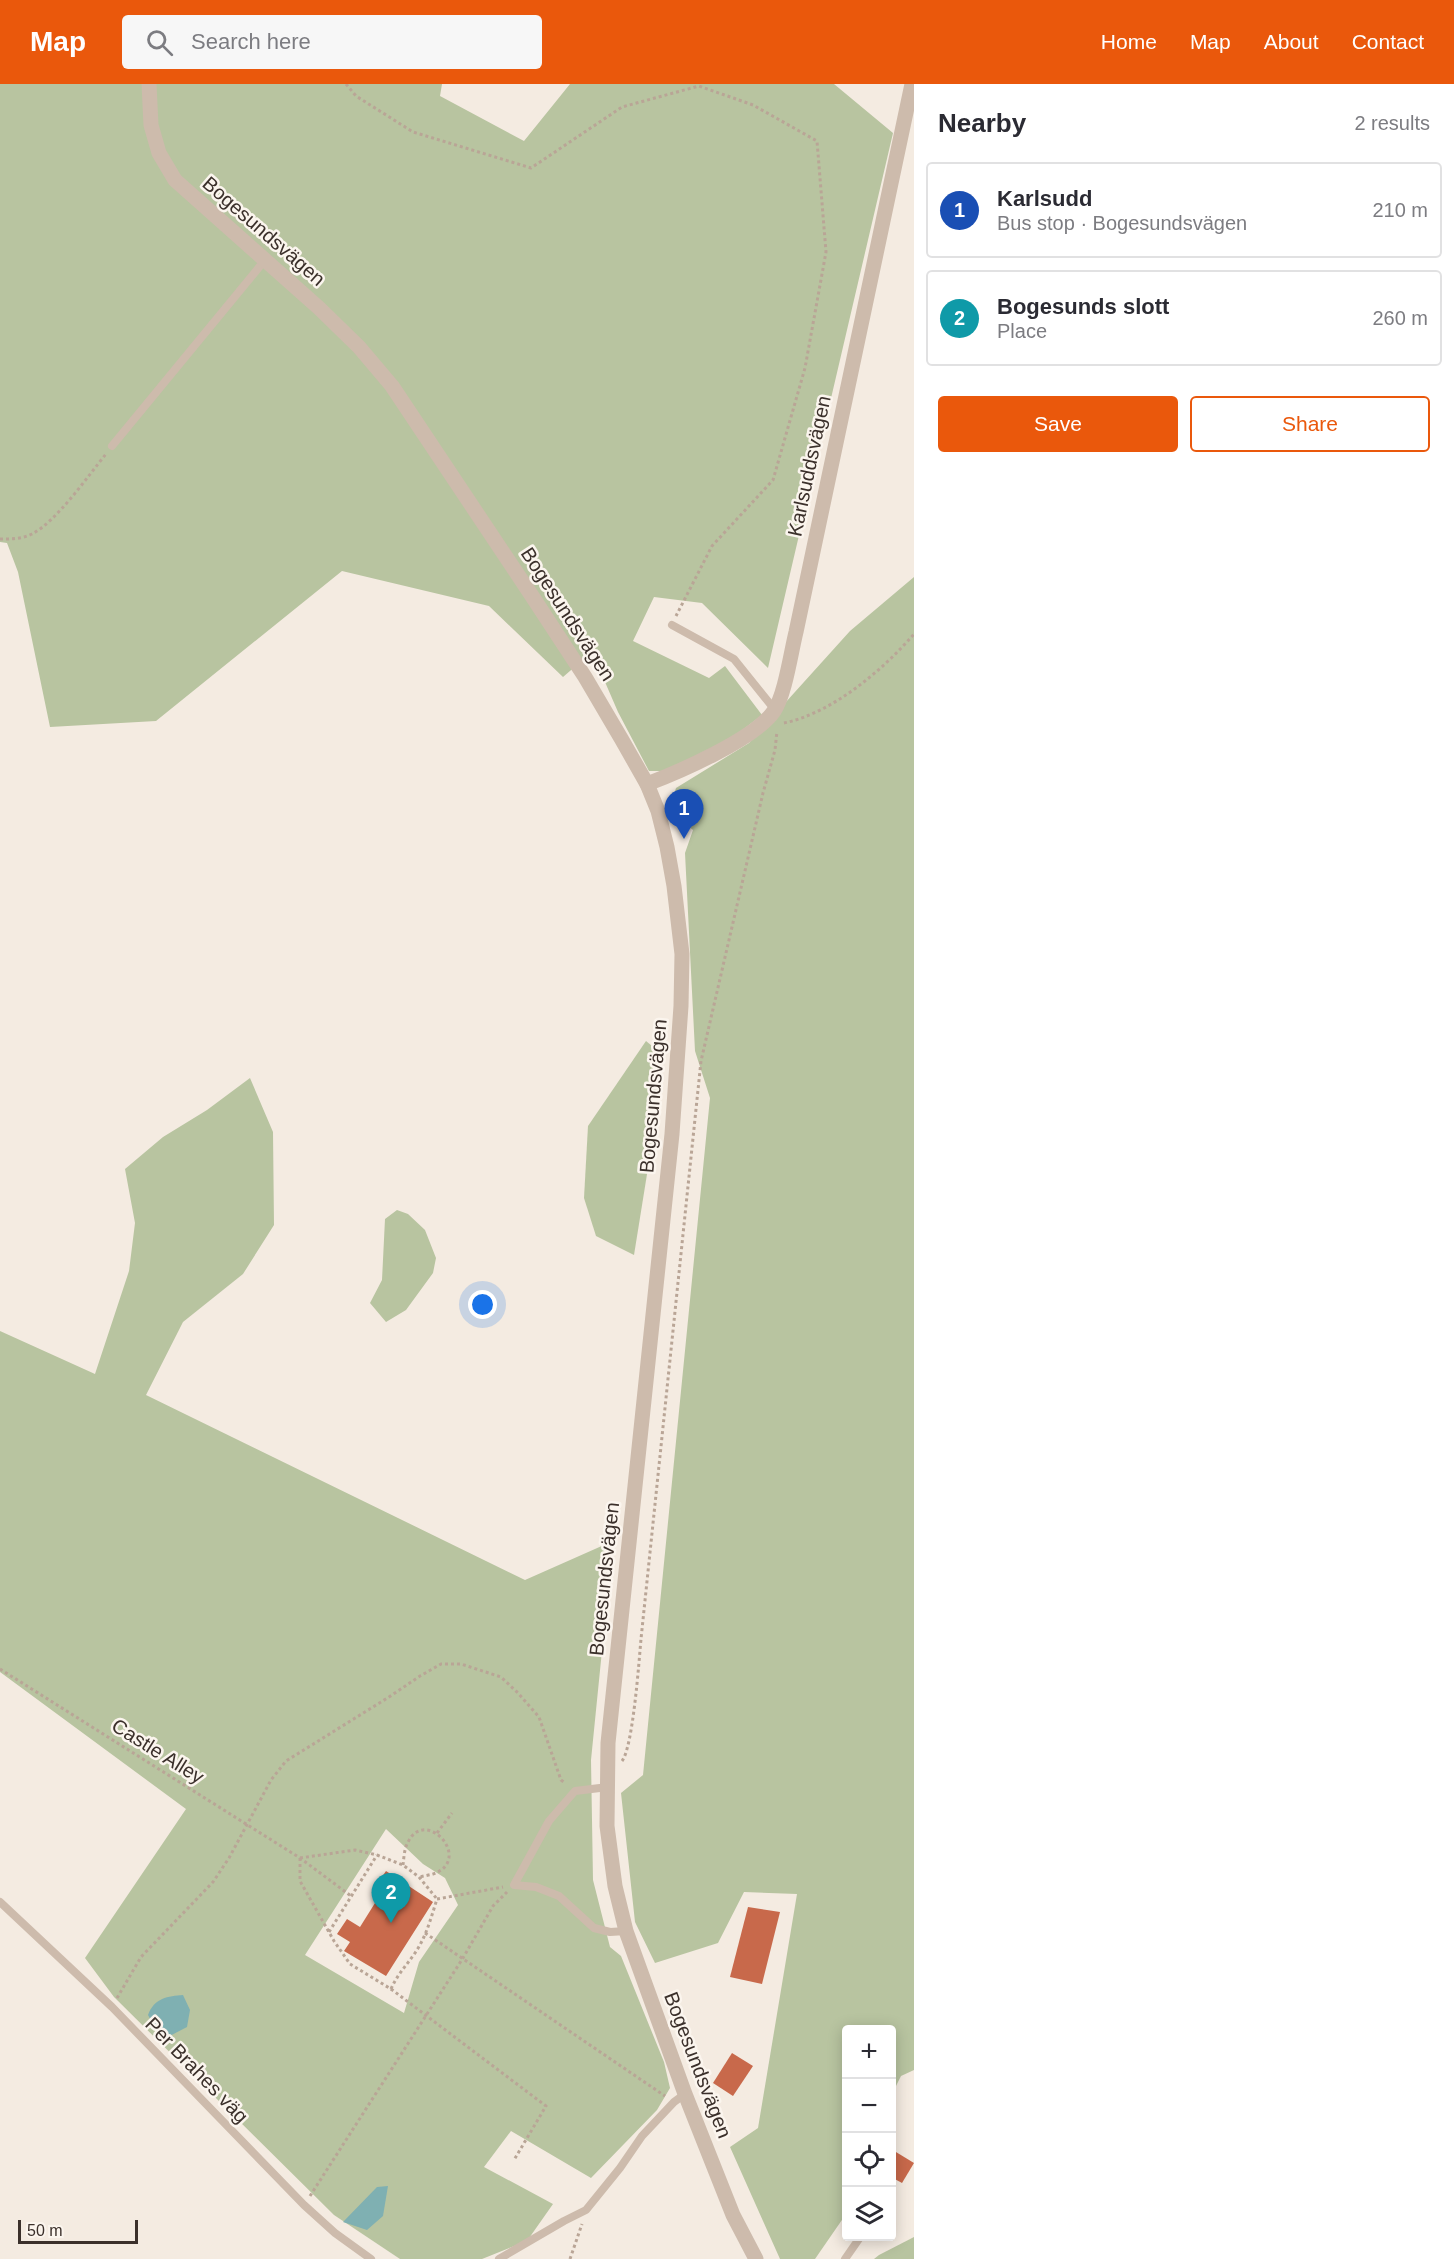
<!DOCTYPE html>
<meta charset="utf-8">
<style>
body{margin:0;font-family:Arial,sans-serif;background:#f7f7f7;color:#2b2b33}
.controls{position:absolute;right:18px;bottom:18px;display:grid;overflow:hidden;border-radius:6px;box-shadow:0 3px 15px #0003}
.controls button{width:54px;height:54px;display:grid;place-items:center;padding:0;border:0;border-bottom:2px solid #e1e1e2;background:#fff;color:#2b2b33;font:30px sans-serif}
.scale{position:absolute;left:18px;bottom:15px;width:120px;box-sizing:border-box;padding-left:6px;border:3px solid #3b302b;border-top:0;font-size:16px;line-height:21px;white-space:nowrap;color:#3b302b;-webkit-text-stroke:4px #fbf5ee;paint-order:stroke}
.you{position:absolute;left:483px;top:1221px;width:21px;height:21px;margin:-15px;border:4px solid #fff;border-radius:50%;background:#1a73e8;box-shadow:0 0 0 9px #1a73e833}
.badge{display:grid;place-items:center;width:39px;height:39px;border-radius:50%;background:#ea580c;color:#fff;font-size:20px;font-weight:700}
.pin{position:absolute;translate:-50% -50px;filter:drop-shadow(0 2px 3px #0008)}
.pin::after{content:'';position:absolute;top:32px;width:21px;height:18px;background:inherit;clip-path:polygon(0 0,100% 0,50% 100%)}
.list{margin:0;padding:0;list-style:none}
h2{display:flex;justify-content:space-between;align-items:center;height:78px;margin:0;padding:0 24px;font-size:26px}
h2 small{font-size:20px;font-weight:400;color:#7c7c81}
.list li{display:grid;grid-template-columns:39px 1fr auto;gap:18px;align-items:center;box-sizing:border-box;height:96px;margin:0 12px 12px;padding:0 12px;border:2px solid #e1e1e2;border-radius:6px}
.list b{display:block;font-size:22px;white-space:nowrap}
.list p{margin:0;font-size:20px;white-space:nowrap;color:#7c7c81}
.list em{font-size:20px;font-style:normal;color:#7c7c81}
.actions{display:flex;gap:12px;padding:18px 24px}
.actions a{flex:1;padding:14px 0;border:2px solid #ea580c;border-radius:6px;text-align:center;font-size:21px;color:#ea580c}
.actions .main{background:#ea580c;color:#fff}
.icon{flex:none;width:33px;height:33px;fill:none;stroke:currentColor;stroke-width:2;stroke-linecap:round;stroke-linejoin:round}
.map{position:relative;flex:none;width:914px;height:2175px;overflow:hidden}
header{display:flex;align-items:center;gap:36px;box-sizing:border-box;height:84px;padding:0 30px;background:#ea580c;color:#fff}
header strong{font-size:28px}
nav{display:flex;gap:33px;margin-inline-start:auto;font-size:21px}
.search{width:420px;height:54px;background:#f7f7f7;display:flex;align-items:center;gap:15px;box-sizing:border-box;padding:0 21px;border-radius:6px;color:#7c7c81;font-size:22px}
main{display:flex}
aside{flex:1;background:#fff}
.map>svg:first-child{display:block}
</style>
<header>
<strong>Map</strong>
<div class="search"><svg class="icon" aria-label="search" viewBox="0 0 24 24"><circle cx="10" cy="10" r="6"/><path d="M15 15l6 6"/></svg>Search here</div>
<nav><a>Home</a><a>Map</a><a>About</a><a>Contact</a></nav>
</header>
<main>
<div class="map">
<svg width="914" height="2175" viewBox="0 0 914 2175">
<rect width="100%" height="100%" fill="#f4ebe1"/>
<g fill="#b8c4a0" fill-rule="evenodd">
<polygon points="0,0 442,0 440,12 524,57 570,0 834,0 893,49 768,584 702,519 654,513 633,557 709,594 725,582 762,631 728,657 668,687 649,687 618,628 592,568 563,593 489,522 342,487 156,637 50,643 18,488 7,459 0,458"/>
<path d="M 914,493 L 914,1986 L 901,1992 L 892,2010 L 892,1946 L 846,1946 L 846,2095 L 844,2100 L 844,2133 L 815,2175 L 780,2175 L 730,2063 L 758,2044 L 797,1810 L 744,1808 L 718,1859 L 655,1879 L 635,1838 L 621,1709 L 643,1691 L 710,1014 L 695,967 L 685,769 L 693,746 C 676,732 668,726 676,704 L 749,659 L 850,547 Z"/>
<polygon points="646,957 658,967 657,1028 634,1171 596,1152 584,1114 588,1042"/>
<path d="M 250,994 L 273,1048 L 274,1141 L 243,1190 L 183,1238 L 146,1311 L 525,1496 L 613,1457 L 591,1676 L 593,1796 L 610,1863 L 621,1872 L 664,1978 L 670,2004 L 657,2026 L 591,2094 L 511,2047 L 484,2083 L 553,2120 L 527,2157 L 482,2175 L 400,2175 L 334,2131 L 114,1913 L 85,1874 L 186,1725 L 0,1588 L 0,1247 L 95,1290 L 129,1187 L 135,1139 L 125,1085 L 163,1053 L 207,1026 ZM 386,1745 L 423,1780 L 445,1794 L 458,1821 L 419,1878 L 404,1929 L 305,1871 Z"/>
<polygon points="397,1126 408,1130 425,1146 436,1174 433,1189 406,1226 386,1238 370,1219 382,1196 385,1135"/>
<polygon points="914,2153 914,2175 874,2175 879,2171"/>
</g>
<g fill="#7fb0b2">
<path d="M 183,1911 L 190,1926 L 187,1943 L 162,1956 L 148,1931 C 154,1914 168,1912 183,1911 Z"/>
<polygon points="388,2102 383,2132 367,2146 343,2138 377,2103"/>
</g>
<g fill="#c8694b">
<polygon points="386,1787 433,1818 386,1892 344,1867 350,1858 337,1850 347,1835 360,1843 380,1811 373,1806"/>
<polygon points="748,1823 780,1828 762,1900 730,1893"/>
<polygon points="732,1969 753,1982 733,2012 713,1999"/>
<polygon points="891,2065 914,2079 902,2099 891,2093"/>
</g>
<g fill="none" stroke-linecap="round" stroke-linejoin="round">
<g stroke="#b9a596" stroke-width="3" stroke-dasharray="3 3" stroke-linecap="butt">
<polyline points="346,0 356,12 413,48 531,84 622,23 699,2 753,21 817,57 826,168 805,284 773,396 712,462 676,532"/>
<path d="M 0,455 C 11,455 22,455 32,450 C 57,437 87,393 106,370"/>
<path d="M 784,639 C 832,629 882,587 914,550"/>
<polyline points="0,1585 300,1774 351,1812"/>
<path d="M 622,1677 C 633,1663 639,1577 641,1555 L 701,977 L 763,709 L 775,666 L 777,647"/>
<polyline points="437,1749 452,1729"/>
<path d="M 300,1774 L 300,1797 L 334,1857 L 350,1880 L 391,1905 C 397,1891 406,1882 415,1869 C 426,1853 431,1834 437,1815"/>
<polyline points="300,1774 355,1766 377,1771 403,1781 419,1793 437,1815"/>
<path d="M 403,1781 C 404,1774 404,1765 408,1758 C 426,1722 474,1776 433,1790 C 429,1791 424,1792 419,1793"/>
<polyline points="437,1815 503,1803"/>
<polyline points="329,1848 377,1771"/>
<polyline points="425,1849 665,2012"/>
<polyline points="391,1905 546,2022 514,2076"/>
<polyline points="117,1914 141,1873 213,1798 229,1774 271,1696 286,1677 389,1613 420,1592 441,1580 461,1580 501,1593 518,1609 539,1633 561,1696 565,1699"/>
<polyline points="310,2112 463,1874 493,1822 507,1808"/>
<polyline points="570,2175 582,2140"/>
</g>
<g stroke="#cdbbac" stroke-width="8">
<polyline points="112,362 265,176"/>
<polyline points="672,541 734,575 775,626"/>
<polyline points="608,1703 575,1707 549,1737 514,1801 536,1803 559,1812 594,1844 610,1848 626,1847"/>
<polyline points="0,1818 112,1923 304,2121 335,2149 371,2175"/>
<polyline points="499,2175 564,2137 586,2126 620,2084 642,2052 674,2018 685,2010"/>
<polyline points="845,2175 861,2152"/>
</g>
<path stroke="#cdbbac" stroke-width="15" d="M 647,700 C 679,688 755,655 774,627 C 785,611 791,568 796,548 L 912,0"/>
<polyline stroke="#cdbbac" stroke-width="15" points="149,0 151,41 159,69 175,96 319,224 359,263 392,302 532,512 585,593 622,656 647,700 658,727 667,763 674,802 682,870 681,922 672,1050 608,1659 607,1742 615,1802 626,1847 685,2010 733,2131 756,2175"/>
</g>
<g text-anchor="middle" stroke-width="5" stroke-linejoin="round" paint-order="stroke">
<g font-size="20" fill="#3b302b" stroke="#fbf5ee">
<text transform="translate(264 147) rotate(41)" y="7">Bogesundsvägen</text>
<text transform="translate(809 382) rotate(-78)" y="7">Karlsuddsvägen</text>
<text transform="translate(568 530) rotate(57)" y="7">Bogesundsvägen</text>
<text transform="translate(653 1012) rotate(-85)" y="7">Bogesundsvägen</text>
<text transform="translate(604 1495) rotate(-84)" y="7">Bogesundsvägen</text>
<text transform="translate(158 1667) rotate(32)" y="7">Castle Alley</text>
<text transform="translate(698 1981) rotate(69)" y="7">Bogesundsvägen</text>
<text transform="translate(197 1986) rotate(46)" y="7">Per Brahes väg</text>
</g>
</g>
</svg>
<div class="controls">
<button>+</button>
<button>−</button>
<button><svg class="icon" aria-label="locate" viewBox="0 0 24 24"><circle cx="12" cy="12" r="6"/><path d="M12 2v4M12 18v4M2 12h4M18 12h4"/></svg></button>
<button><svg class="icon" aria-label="layers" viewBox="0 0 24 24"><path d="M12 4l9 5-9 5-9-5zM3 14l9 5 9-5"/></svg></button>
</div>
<div class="scale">50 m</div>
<div class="you"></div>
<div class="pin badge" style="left:684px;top:755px;background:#1a4fb4">1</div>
<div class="pin badge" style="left:391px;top:1839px;background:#0f9aa8">2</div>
</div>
<aside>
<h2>Nearby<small>2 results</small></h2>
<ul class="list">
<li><span class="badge" style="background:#1a4fb4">1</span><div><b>Karlsudd</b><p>Bus stop · Bogesundsvägen</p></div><em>210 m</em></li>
<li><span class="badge" style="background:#0f9aa8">2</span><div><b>Bogesunds slott</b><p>Place</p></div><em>260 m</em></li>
</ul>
<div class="actions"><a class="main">Save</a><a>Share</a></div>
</aside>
</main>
